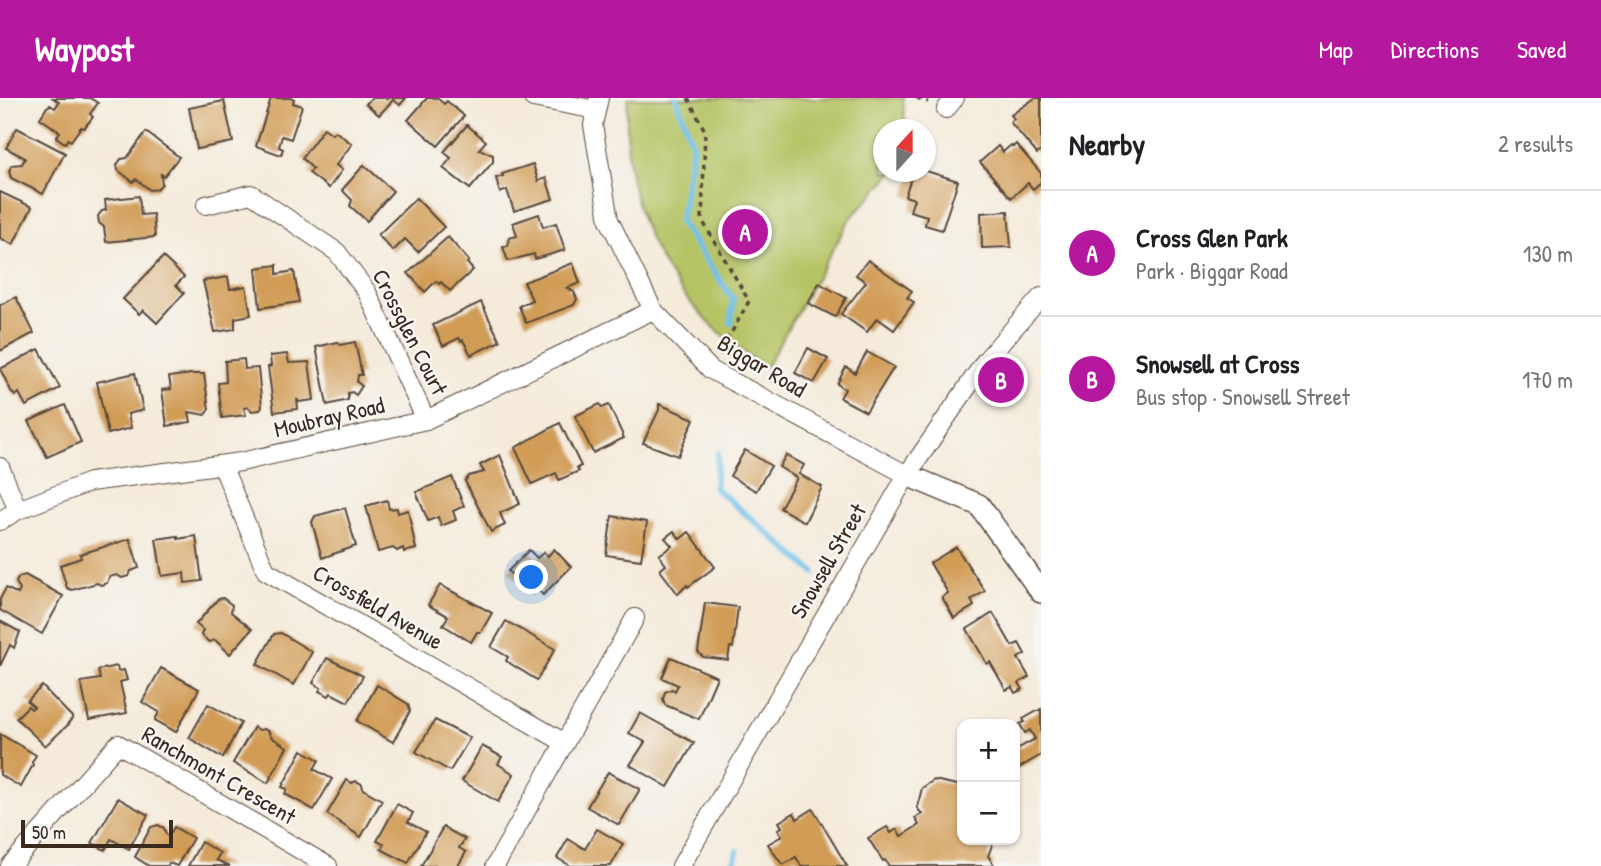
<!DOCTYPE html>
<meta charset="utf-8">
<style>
body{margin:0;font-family:"Patrick Hand",sans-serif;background:#f6f6f6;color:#202124}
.controls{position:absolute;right:21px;bottom:21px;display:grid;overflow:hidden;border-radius:14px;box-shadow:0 2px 5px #0004}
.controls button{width:63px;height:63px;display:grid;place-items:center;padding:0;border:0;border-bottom:2px solid #e0e0e0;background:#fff;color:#202124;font:35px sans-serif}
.compass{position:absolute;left:873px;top:21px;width:63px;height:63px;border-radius:50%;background:#fff;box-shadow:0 2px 5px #0004;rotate:21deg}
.scale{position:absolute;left:21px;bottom:18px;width:152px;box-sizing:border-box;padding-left:7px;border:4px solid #3b2a1e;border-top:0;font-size:19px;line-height:24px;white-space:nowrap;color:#3b2a1e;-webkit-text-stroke:5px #f6f6f2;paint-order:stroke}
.you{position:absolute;left:532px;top:480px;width:24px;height:24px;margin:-18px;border:5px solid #fff;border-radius:50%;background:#1a73e8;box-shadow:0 0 0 10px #1a73e833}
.badge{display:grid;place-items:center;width:46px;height:46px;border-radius:50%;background:#b5179e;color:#fff;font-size:23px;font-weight:700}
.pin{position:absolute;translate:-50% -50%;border:4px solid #fff;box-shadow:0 2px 7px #0006}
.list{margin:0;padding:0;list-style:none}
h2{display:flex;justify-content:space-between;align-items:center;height:91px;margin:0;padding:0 28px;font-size:30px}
h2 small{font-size:23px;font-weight:400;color:#757577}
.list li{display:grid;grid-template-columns:46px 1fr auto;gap:21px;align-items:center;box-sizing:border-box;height:126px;padding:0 28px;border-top:2px solid #e0e0e0}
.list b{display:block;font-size:26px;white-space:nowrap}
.list p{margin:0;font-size:23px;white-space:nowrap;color:#757577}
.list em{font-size:23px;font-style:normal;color:#757577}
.map{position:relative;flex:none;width:1041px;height:768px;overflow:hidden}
header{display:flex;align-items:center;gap:42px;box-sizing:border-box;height:98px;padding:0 35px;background:#b5179e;color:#fff}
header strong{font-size:33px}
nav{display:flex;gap:38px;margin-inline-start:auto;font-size:24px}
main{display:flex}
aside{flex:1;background:#fff}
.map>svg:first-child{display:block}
</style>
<header>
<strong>Waypost</strong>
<nav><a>Map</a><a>Directions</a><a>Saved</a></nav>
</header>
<main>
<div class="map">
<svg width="1041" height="768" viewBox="0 0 1041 768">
<rect width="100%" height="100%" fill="#f6f6f2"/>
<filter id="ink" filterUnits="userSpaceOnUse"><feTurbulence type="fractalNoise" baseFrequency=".0143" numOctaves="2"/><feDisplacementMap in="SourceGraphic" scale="14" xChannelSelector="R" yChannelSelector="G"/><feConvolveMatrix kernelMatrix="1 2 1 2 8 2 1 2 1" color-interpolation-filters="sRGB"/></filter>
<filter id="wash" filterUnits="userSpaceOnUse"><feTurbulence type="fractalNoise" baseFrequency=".00686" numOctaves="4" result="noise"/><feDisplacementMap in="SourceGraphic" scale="28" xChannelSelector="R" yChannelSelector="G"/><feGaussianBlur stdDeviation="1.57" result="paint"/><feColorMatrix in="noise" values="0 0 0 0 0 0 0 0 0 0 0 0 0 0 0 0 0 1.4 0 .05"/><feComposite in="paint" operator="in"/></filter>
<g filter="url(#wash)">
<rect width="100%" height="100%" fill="#f4ebdb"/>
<path fill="#b6c466" stroke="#787742" stroke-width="2" d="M 628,0 L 903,0 L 904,18 L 909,31 L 884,32 L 884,74 L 893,74 L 850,121 L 766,269 C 669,208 618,115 628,0 Z"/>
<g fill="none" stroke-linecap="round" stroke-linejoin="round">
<g stroke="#6ec1ea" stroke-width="6">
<polyline points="676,0 693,47 680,124 733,201 731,225"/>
<polyline points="718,355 715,390 814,474"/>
<polyline points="733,768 737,753"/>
</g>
</g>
<g id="blocks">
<g fill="#d19c56">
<polygon points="53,0 90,0 98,5 90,16 93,19 84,30 81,29 71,43 68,41 65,45 56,39 60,34 40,20 47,9 50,7 55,10 59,4"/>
<polygon points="271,0 290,0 294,1 293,5 302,8 291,41 282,38 279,49 283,51 281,57 256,48"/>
<polygon points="371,0 406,0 400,7 393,2 379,17 366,6"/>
<polygon points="427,0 437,0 444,6 447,3 464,18 438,48 408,22"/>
<polygon points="1035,0 1041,0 1041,53 1037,56 1010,24 1014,21 1011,17"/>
<polygon points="224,3 233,44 197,51 189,10"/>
<polygon points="467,27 486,43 479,51 493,57 493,64 470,91 443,70 451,60 444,54"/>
<polygon points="17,30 65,55 43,96 11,80 9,73 12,67 22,66 25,60 6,50"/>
<polygon points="324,30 332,36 335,33 352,46 336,67 342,72 329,90 309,75 313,71 302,60"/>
<polygon points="146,34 179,59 164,78 161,76 162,86 157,91 150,92 136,81 133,84 118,72 117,67 121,61 127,60"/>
<polygon points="1016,46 1041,75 1041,84 1033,91 1028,85 1011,100 980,64 998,48 1003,54 1011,47 1013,49"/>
<polygon points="533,66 538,83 546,80 553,101 514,113 507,92 500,95 496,80 503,78 502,76"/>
<polygon points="364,67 393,93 367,123 350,108 352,102 342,92"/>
<polygon points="926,73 958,83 942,132 925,127 927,118 910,113 914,101 905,98 913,74"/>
<polygon points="0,94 32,109 13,147 0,140"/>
<polygon points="139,98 141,117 153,116 155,139 106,144 104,129 99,125 98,118 102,113 106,112 105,102"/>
<polygon points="416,100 444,129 418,154 405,141 393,153 378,137"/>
<polygon points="1008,113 1011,149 982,150 981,115"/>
<polygon points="539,116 543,129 556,125 565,152 535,161 534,156 508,163 503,149 508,148 509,140 517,138 513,125"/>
<polygon points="448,139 469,163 467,165 473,172 450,193 441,184 439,186 436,183 425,194 408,175"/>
<polygon points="163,159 184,179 176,187 184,195 157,225 143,212 139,216 123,201"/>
<polygon points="868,162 912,193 907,200 914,204 894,232 877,220 867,234 841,216 866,184 856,177"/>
<polygon points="573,165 580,185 567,190 574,194 577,201 574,207 526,225 519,208 532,202 524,184"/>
<polygon points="277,167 277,176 294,173 299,204 260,210 256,170"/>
<polygon points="228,179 230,191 246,188 251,217 235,220 235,231 215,234 203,183"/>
<polygon points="819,185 846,200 835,219 808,205"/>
<polygon points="16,199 34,235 0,253 0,207"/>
<polygon points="481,204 500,243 471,257 463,242 461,243 459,240 443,248 433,227"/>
<polygon points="338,244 340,247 355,244 362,277 358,277 357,284 362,288 356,297 352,294 348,295 348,302 327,307 316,249"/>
<polygon points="808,250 828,261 814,285 795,275"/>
<polygon points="39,251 60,290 26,308 19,295 15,298 11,293 0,271"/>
<polygon points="867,254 894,269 866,314 840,300 845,291 837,286 846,269 855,275"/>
<polygon points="287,256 289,265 309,264 314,302 299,304 297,301 298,311 274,314 268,269 271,268 270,258"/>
<polygon points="244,261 245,271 258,270 262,309 260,312 252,313 248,309 244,310 246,317 222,320 218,285 226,284 225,263"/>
<polygon points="135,275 143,312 128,316 131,330 108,336 97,284"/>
<polygon points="191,276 204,276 209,311 205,317 189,314 191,324 167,328 162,292 171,291 169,279"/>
<polygon points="600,306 602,310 609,307 624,340 593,355 575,318"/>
<polygon points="659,306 694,321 678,358 643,345 659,312"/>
<polygon points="65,307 81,344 47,359 29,323"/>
<polygon points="560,325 581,368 577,370 579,373 559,382 556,375 532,386 515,350"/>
<polygon points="745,352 771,368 756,393 730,378"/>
<polygon points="500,357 520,406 500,415 505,427 491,434 465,383 469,378 484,374 480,367"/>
<polygon points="786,357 804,367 799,376 822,389 805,424 780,410 797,380 779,369"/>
<polygon points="452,379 464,408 453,413 456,422 441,428 438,419 428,423 416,394"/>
<polygon points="387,402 389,411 397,410 398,415 408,412 416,451 404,454 403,450 397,453 393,450 378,454 366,408"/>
<polygon points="345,410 356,448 322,460 312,424 315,418"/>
<polygon points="612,418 647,424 641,462 606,457"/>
<polygon points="674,433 680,441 689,434 715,469 688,489 687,487 678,496 660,472 666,467 659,457 672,448 665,440"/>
<polygon points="178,438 178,441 196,438 202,483 185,485 184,475 162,478 156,441"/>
<polygon points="130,441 139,470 131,473 129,478 122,480 117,477 109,479 107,485 101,487 97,485 72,492 67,490 60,467 81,460 80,456"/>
<polygon points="956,449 985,493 971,502 974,508 954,520 942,499 948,495 930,465"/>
<polygon points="554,451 571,469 543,497 537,491 532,496 508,473 529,452 537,460 544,454 548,458"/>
<polygon points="25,477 63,498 42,536 0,512 0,501 6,490 18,496 20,492 16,484 19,479"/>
<polygon points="440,487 492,515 481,534 477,534 471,544 443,527 448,518 428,507"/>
<polygon points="223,500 232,507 231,514 252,531 230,556 215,542 209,544 201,537 203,532 196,526 218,501"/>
<polygon points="705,505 738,509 733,550 730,549 728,562 703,559 698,554"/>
<polygon points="993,515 1012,548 1019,545 1025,556 1018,560 1029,579 1019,585 1023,591 1015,595 1012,589 1006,592 990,564 987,566 967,531"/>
<polygon points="0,523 20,534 14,550 10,547 0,568"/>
<polygon points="506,523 555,551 537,582 506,563 508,559 491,549"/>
<polygon points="281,535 312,554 294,587 257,566 274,536"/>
<polygon points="671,559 717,579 699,621 665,607 663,601 665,594 672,591 675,593 678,587 662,580"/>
<polygon points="327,560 363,578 348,604 331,595 329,598 319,593 321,590 313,585"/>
<polygon points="117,568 118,573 124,572 127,582 120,584 127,615 89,622 81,584 100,581 98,572"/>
<polygon points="161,570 199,591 176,634 155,622 159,614 142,604"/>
<polygon points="377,587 408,606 410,613 393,644 357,623"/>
<polygon points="42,588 73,620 68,625 69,626 45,648 16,620 28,608 31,611 34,609 27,603"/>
<polygon points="208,606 241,625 223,660 189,640"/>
<polygon points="1041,611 1041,657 1017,671 1015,667 1015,652 1035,641 1030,632 1025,635 1020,626 1025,624 1023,621"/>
<polygon points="640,615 694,645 668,689 630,667 645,644 629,635"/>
<polygon points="435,622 470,640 450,673 416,654"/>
<polygon points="254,629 259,632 264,631 269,634 270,638 287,649 268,685 233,665"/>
<polygon points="0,636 36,657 32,664 33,667 21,689 0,677"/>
<polygon points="482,648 502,659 498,666 514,676 498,704 462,683"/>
<polygon points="302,652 319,662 314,671 332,681 314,712 285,696 287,691 282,689"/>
<polygon points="608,674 640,691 619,727 587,709"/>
<polygon points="347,682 352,685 356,683 362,686 363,691 382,702 361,739 327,716"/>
<polygon points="934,682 957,687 961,693 962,692 962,742 994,742 988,758 995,768 889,768 885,762 883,763 868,740 887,729 891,735 897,731 901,738 919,727 915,720 922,716 917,710 922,690"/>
<polygon points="118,700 148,717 129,751 111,741 105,752 92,745"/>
<polygon points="397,706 413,715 408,724 426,734 408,765 381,751 384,746 377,743"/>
<polygon points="813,711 847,768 801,768 796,759 783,767 776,758 768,746 782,738 778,731 782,729 779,724 794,715 797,721"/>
<polygon points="158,727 164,730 166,736 169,738 174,729 193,740 177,768 169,765 168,768 149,768 135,759 151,729"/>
<polygon points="443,729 465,741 459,750 466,754 458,768 421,768"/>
<polygon points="597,731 623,746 611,768 571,768 557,760 568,741 585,751"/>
<polygon points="201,744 220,755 216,762 230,768 188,768"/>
</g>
</g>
</g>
<g filter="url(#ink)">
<use href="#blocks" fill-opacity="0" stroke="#57473a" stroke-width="2"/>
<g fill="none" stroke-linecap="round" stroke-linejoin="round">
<defs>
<g id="minor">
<polyline points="533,0 596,12"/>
<polyline points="599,0 593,27 609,122 653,212 711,272 907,377"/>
<polyline points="946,11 955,0"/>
<polyline points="206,107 251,96 337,154 367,194 426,322"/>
<polyline points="222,367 266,473 565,645"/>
<polyline points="0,369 18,412"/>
<polyline points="0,423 18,412 90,384 241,364 426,322 653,212"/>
<polyline points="10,768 118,646 328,768"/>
<polyline points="495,768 635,520"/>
<polyline points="681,768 907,377 986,262 1041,199"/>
</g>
<polyline id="tertiary" points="907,377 979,407 1041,494"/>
</defs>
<use href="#minor" stroke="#57473a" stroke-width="20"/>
<use href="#tertiary" stroke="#57473a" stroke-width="24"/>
<g stroke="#57473a" stroke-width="3.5" stroke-dasharray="5 5" stroke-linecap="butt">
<polyline points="688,0 705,33 702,122 749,203 719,257"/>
<polyline points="917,0 928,4"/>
</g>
<use href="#minor" stroke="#fff" stroke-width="18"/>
<use href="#tertiary" stroke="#fff" stroke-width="21"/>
</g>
</g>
<g text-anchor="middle" stroke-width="5" stroke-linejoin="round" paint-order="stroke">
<g font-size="23" fill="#3b2a1e" stroke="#f6f6f2">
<text transform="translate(410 234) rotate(63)" y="8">Crossglen Court</text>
<text transform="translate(762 268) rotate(31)" y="8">Biggar Road</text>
<text transform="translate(329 319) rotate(-13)" y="8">Moubray Road</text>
<text transform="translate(828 463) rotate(-60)" y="8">Snowsell Street</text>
<text transform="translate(378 509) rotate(30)" y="8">Crossfield Avenue</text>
<text transform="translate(219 677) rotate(30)" y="8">Ranchmont Crescent</text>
</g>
</g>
</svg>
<div class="controls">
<button>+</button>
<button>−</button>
</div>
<svg class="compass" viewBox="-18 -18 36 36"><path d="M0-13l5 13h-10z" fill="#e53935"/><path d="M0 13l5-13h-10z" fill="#757577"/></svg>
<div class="scale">50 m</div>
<div class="you"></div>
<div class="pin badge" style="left:745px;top:134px">A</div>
<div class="pin badge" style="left:1001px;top:282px">B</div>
</div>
<aside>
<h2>Nearby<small>2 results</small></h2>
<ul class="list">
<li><span class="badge">A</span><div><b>Cross Glen Park</b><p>Park · Biggar Road</p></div><em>130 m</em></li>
<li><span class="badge">B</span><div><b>Snowsell at Cross</b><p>Bus stop · Snowsell Street</p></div><em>170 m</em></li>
</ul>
</aside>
</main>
